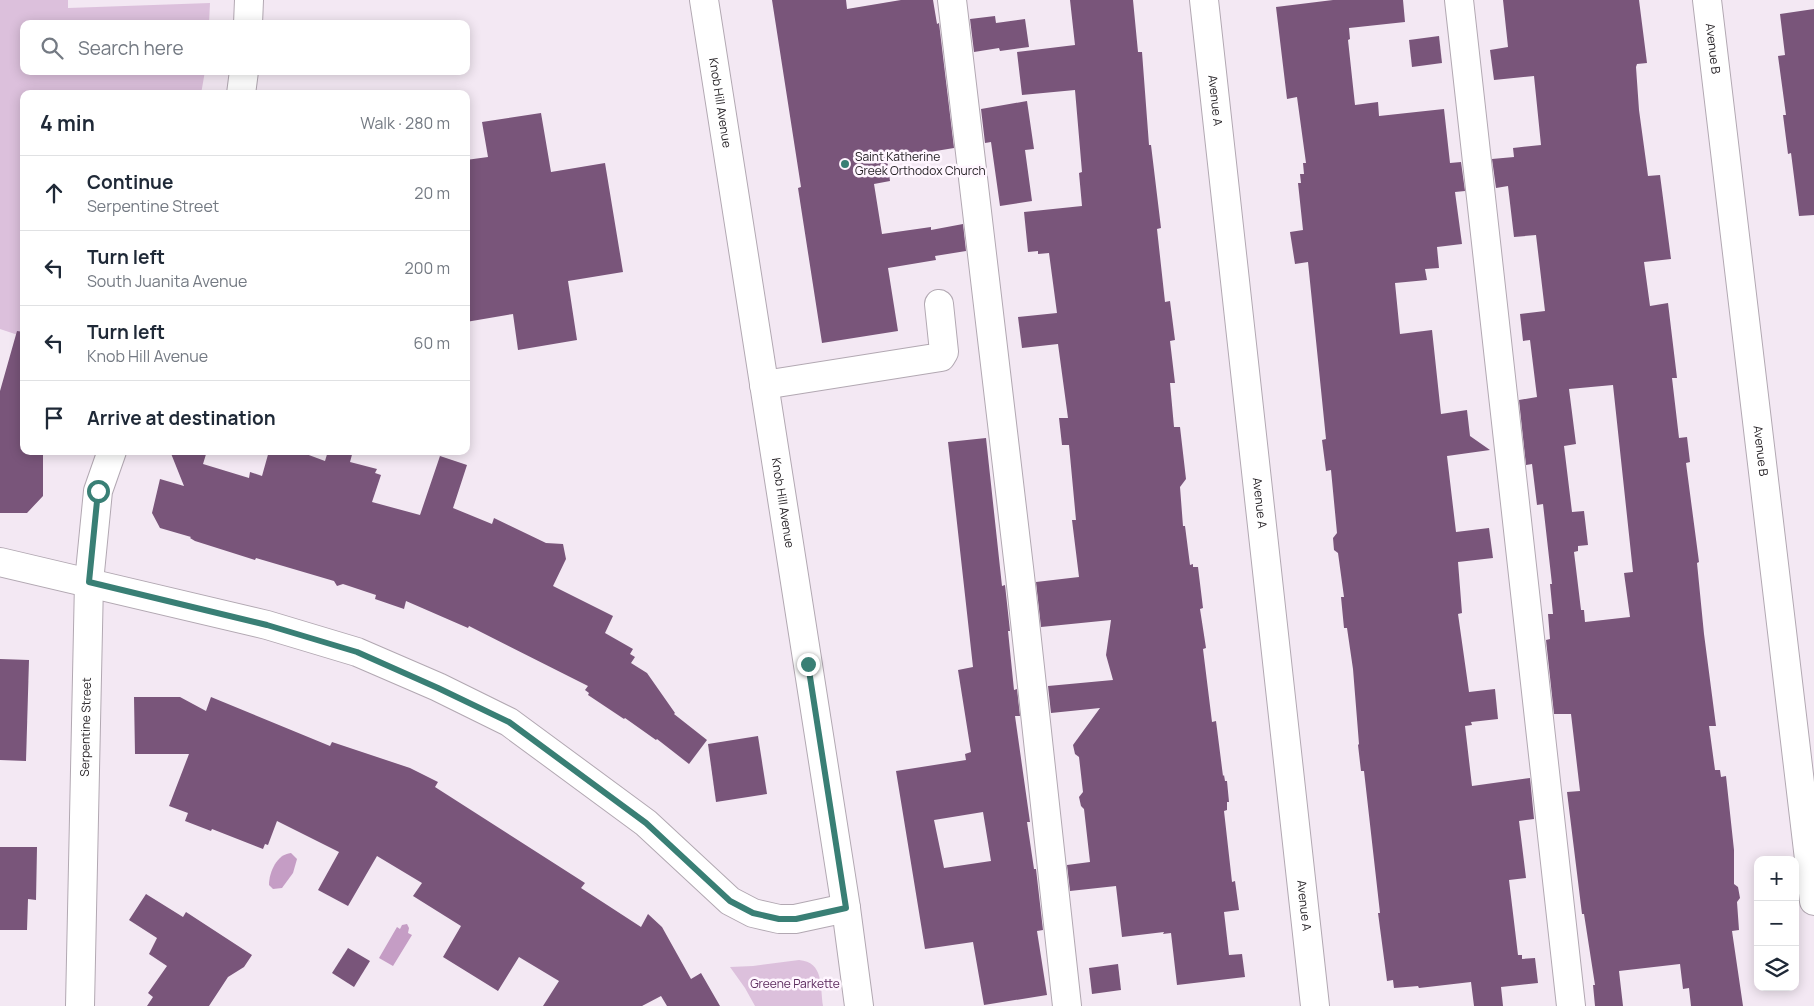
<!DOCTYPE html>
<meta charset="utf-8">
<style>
body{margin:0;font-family:Manrope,sans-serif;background:#f6f6f7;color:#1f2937}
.controls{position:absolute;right:15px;bottom:15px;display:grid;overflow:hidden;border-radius:10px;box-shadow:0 2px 12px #0003}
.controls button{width:45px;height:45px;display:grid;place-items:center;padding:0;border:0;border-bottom:1px solid #e0e1e3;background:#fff;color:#1f2937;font:25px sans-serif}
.stop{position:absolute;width:15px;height:15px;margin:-11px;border:4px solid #397f75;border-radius:50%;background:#fff}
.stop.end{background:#397f75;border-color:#fff;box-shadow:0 1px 5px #0008}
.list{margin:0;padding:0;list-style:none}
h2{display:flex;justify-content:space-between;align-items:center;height:65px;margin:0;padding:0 20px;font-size:21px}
h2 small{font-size:16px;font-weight:400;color:#747a83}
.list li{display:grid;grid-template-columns:32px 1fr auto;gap:15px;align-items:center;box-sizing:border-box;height:75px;padding:0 20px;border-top:1px solid #e0e1e3}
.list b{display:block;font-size:19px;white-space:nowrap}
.list p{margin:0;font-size:16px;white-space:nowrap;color:#747a83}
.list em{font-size:16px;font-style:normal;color:#747a83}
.icon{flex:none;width:28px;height:28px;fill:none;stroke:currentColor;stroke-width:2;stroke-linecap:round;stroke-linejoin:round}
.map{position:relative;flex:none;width:1814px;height:1006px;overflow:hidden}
.search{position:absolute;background:#fff;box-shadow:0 2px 12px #0003;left:20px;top:20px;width:450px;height:55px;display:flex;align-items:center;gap:12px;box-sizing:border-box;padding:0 18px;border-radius:10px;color:#747a83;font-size:19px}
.panel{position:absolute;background:#fff;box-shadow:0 2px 12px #0003;left:20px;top:90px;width:450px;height:365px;border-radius:10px}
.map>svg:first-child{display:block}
</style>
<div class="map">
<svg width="1814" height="1006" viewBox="0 0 1814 1006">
<rect width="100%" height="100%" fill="#f3e8f3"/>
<g fill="#dcc0dc">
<polygon points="0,0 68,0 68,8 210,3 209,24 24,24 24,71 205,71 201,94 24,94 24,337 0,329"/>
<path d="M 799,960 C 824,962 820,986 823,1006 L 755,1006 L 745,988 L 730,967 L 753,966 Z"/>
</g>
<g fill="#c59dc5">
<path d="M 291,853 L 297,859 L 293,873 L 282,888 L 273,889 L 269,885 C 269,872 277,854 291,853 Z"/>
<polygon points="407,924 409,928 408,933 412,935 393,966 379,958 397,927 400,929 402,925"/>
</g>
<g fill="#79557a" fill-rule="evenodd">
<polygon points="772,0 846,0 847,9 901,0 933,0 937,24 939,23 954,148 887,159 890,181 874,184 882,234 931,227 931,230 963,224 966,251 935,256 936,260 888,268 898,331 822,343 798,188 801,187"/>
<polygon points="1070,0 1133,0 1138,52 1142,52 1149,145 1151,145 1161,228 1157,229 1165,302 1170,301 1175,340 1170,341 1175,383 1170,383 1174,427 1180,427 1186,479 1180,487 1183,526 1185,526 1190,565 1193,564 1193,567 1198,567 1203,608 1200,609 1206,648 1203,649 1212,722 1216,721 1223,776 1224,775 1225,781 1227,781 1229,802 1227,802 1227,810 1224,811 1232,882 1235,881 1239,910 1224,912 1229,955 1242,954 1245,977 1177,985 1171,933 1163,934 1164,932 1122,937 1116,886 1070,891 1067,865 1090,862 1084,809 1081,806 1079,797 1083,792 1079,757 1075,754 1073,745 1100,708 1051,713 1048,686 1113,680 1106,655 1111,620 1041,627 1036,582 1079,577 1072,520 1076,520 1069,445 1062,445 1059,418 1068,418 1058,344 1022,348 1018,317 1057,313 1049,253 1038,254 1038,251 1028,252 1024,212 1082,206 1079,173 1082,172 1075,90 1022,95 1017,52 1075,45"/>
<polygon points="1333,0 1403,0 1405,22 1349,28 1350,39 1348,40 1355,105 1378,102 1379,116 1444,109 1450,163 1461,162 1465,191 1455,192 1462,244 1437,247 1439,268 1425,269 1427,280 1395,283 1400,334 1432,330 1441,414 1467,410 1470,436 1490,450 1447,456 1456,532 1489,528 1493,558 1458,562 1462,613 1458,614 1469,692 1495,689 1498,719 1471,722 1472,725 1465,726 1472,786 1530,778 1534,819 1519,821 1526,878 1509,880 1518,955 1522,955 1522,959 1535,958 1538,983 1501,987 1503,1006 1474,1006 1471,982 1419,988 1418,986 1394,988 1393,980 1387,981 1378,913 1380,913 1364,771 1361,771 1358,745 1359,744 1353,669 1347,628 1344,628 1341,597 1344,597 1338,553 1334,550 1333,538 1337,533 1331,470 1326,471 1322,440 1326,439 1308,262 1295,264 1290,232 1303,230 1298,183 1301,183 1300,174 1304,174 1303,163 1306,163 1297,97 1287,99 1276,7"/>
<path d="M 1503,0 L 1639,0 L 1647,63 L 1637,64 L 1636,67 L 1639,110 L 1648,176 L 1660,175 L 1671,259 L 1644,262 L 1650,306 L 1668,303 L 1677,378 L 1672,378 L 1679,438 L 1687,437 L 1690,462 L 1686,463 L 1699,562 L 1697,563 L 1704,634 L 1716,726 L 1709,726 L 1715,770 L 1720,770 L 1721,777 L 1726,776 L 1734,850 L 1734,884 L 1738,887 L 1740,898 L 1737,902 L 1739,930 L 1732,931 L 1743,1006 L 1691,1006 L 1689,988 L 1683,989 L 1680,964 L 1619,971 L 1623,1006 L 1595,1006 L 1593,985 L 1595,985 L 1584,914 L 1582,914 L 1567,792 L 1580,791 L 1571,714 L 1554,714 L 1546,640 L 1550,639 L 1548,614 L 1553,614 L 1550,584 L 1552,584 L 1543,504 L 1537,505 L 1532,464 L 1526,465 L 1519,400 L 1537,397 L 1530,340 L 1523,341 L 1520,314 L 1545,311 L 1536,235 L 1514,237 L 1508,186 L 1496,188 L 1492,159 L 1514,157 L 1513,148 L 1541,145 L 1534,76 L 1494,80 L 1490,50 L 1508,47 ZM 1613,385 L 1633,572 L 1624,573 L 1630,617 L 1585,622 L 1584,610 L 1581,610 L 1574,552 L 1578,551 L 1578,546 L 1588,545 L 1584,511 L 1572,512 L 1564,446 L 1576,444 L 1569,389 Z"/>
<polygon points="1814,9 1814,215 1799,216 1791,153 1788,154 1783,115 1786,115 1778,56 1785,55 1780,14"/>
<polygon points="995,16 996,23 1025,19 1029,47 1000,51 999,48 974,52 970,19"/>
<polygon points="1439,36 1442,63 1412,67 1409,40"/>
<polygon points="1027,101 1034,149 1025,150 1032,201 1000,206 991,142 985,143 981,109"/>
<polygon points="541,113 551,172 605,163 623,272 568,281 577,340 518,350 513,314 466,322 466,160 488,157 482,122"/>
<polygon points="17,331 24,332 24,451 43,451 43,496 27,513 0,513 0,391"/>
<path d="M 986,438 L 1002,586 L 1005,585 L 1010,631 L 1008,631 L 1014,690 L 1017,689 L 1020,716 L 1015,716 L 1030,822 L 1027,822 L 1034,869 L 1036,869 L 1043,930 L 1037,931 L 1047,995 L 984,1005 L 973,942 L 925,949 L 896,771 L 966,760 L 965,754 L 971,752 L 958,670 L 973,667 L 948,442 ZM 983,812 L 991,861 L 944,868 L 934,820 Z"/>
<polygon points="170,451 207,451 203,464 249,478 250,472 262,476 269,451 298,451 325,461 328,451 353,451 350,462 377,469 375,473 381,475 372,502 420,515 440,456 467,465 453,508 492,524 494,518 546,543 563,544 566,559 553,586 613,616 605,633 633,649 630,654 635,657 631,663 647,673 675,713 674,714 707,740 689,764 657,739 656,740 625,718 624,719 588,695 589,693 585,690 588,686 469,626 468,628 406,601 404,609 375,599 376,595 343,584 337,586 334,581 256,558 255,560 195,541 190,538 191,537 160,528 152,513 160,479 184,486"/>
<polygon points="0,659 29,660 26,761 0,760"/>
<polygon points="134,697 180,697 206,711 211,697 330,746 332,742 410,768 438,782 435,787 585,883 581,888 641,927 648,914 662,927 691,979 701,973 720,1006 667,1006 661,996 642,1006 543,1006 559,981 519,957 498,991 443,957 461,926 413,896 422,883 377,856 348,906 318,890 339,852 277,821 268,845 265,844 263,849 212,829 211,831 185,821 188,813 169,806 189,754 135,754"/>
<polygon points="758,736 767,794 716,802 708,744"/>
<polygon points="0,847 37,847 36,900 28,899 27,930 0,930"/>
<polygon points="146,894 183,917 186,912 252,955 244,967 228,977 209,1006 147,1006 153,997 148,993 167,966 149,954 157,938 129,920"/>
<polygon points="348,948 370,961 354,987 332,973"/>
<polygon points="1118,964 1121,990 1092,994 1089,968"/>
</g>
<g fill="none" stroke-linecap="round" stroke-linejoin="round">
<defs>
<g id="minor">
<path id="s1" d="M 704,0 L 846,908 L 859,1006"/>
<polyline points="952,0 1020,576 1067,1006"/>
<path id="s2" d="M 1204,0 L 1315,1006"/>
<polyline points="1459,0 1571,1006"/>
<path id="s3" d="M 1707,0 L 1814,901"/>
<polyline points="248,24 249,0"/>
<polyline points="241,94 244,71"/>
<polyline points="764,385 941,357 944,352 939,304"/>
<polyline points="0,562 267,625 357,652 438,687 509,722 646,823 730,901 753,913 779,919 795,919 846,908"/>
<path id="s4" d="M 80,1006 L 89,582 L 98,491 L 112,451"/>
</g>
</defs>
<use href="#minor" stroke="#b2a8b2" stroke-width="30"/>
<use href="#minor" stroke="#fff" stroke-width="28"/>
</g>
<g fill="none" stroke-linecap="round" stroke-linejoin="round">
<polyline stroke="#397f75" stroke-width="6" points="98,491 89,582 267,625 357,652 438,688 509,722 646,823 730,901 753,913 779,919 796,919 846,908 808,664"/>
</g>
<circle fill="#397f75" stroke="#fff6ff" stroke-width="2" cx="845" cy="164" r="5"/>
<g text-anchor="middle" stroke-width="5" stroke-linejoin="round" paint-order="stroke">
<g font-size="12" fill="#262226" stroke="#fff6ff">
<text dy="4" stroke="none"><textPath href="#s3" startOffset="49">Avenue B</textPath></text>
<text dy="4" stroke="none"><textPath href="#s2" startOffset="101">Avenue A</textPath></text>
<text dy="4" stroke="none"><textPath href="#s1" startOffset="104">Knob Hill Avenue</textPath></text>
<text dy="4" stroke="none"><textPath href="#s3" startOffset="454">Avenue B</textPath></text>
<text dy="4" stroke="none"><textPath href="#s1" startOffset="509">Knob Hill Avenue</textPath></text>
<text dy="4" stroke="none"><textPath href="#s2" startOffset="506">Avenue A</textPath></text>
<text dy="4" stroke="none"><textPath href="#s4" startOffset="279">Serpentine Street</textPath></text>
<text dy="4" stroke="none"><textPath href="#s2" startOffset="911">Avenue A</textPath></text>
</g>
<g font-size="12" fill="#262226" stroke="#fff6ff" text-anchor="start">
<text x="855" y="161">Saint Katherine<tspan x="855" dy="14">Greek Orthodox Church</tspan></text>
</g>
<g font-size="12" fill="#5c2b5e" stroke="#fff6ff">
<text x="795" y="988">Greene Parkette</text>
</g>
</g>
</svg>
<div class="controls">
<button>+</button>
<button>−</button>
<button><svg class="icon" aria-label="layers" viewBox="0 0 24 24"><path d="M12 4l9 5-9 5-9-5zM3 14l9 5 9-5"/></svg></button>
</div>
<div class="stop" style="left:98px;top:491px"></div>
<div class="stop end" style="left:808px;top:664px"></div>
<div class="search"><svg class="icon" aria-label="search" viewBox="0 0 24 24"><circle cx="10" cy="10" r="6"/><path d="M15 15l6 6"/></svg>Search here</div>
<section class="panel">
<h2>4 min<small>Walk · 280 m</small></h2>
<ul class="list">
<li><svg class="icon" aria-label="ahead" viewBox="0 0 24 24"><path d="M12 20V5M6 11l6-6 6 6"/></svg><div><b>Continue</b><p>Serpentine Street</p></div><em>20 m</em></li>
<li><svg class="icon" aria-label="left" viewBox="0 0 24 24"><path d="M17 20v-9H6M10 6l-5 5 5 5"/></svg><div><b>Turn left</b><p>South Juanita Avenue</p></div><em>200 m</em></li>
<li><svg class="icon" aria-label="left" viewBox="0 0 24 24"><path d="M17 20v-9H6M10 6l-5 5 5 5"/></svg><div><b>Turn left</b><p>Knob Hill Avenue</p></div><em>60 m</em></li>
<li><svg class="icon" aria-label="arrive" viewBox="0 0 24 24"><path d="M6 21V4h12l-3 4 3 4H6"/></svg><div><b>Arrive at destination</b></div></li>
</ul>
</section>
</div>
